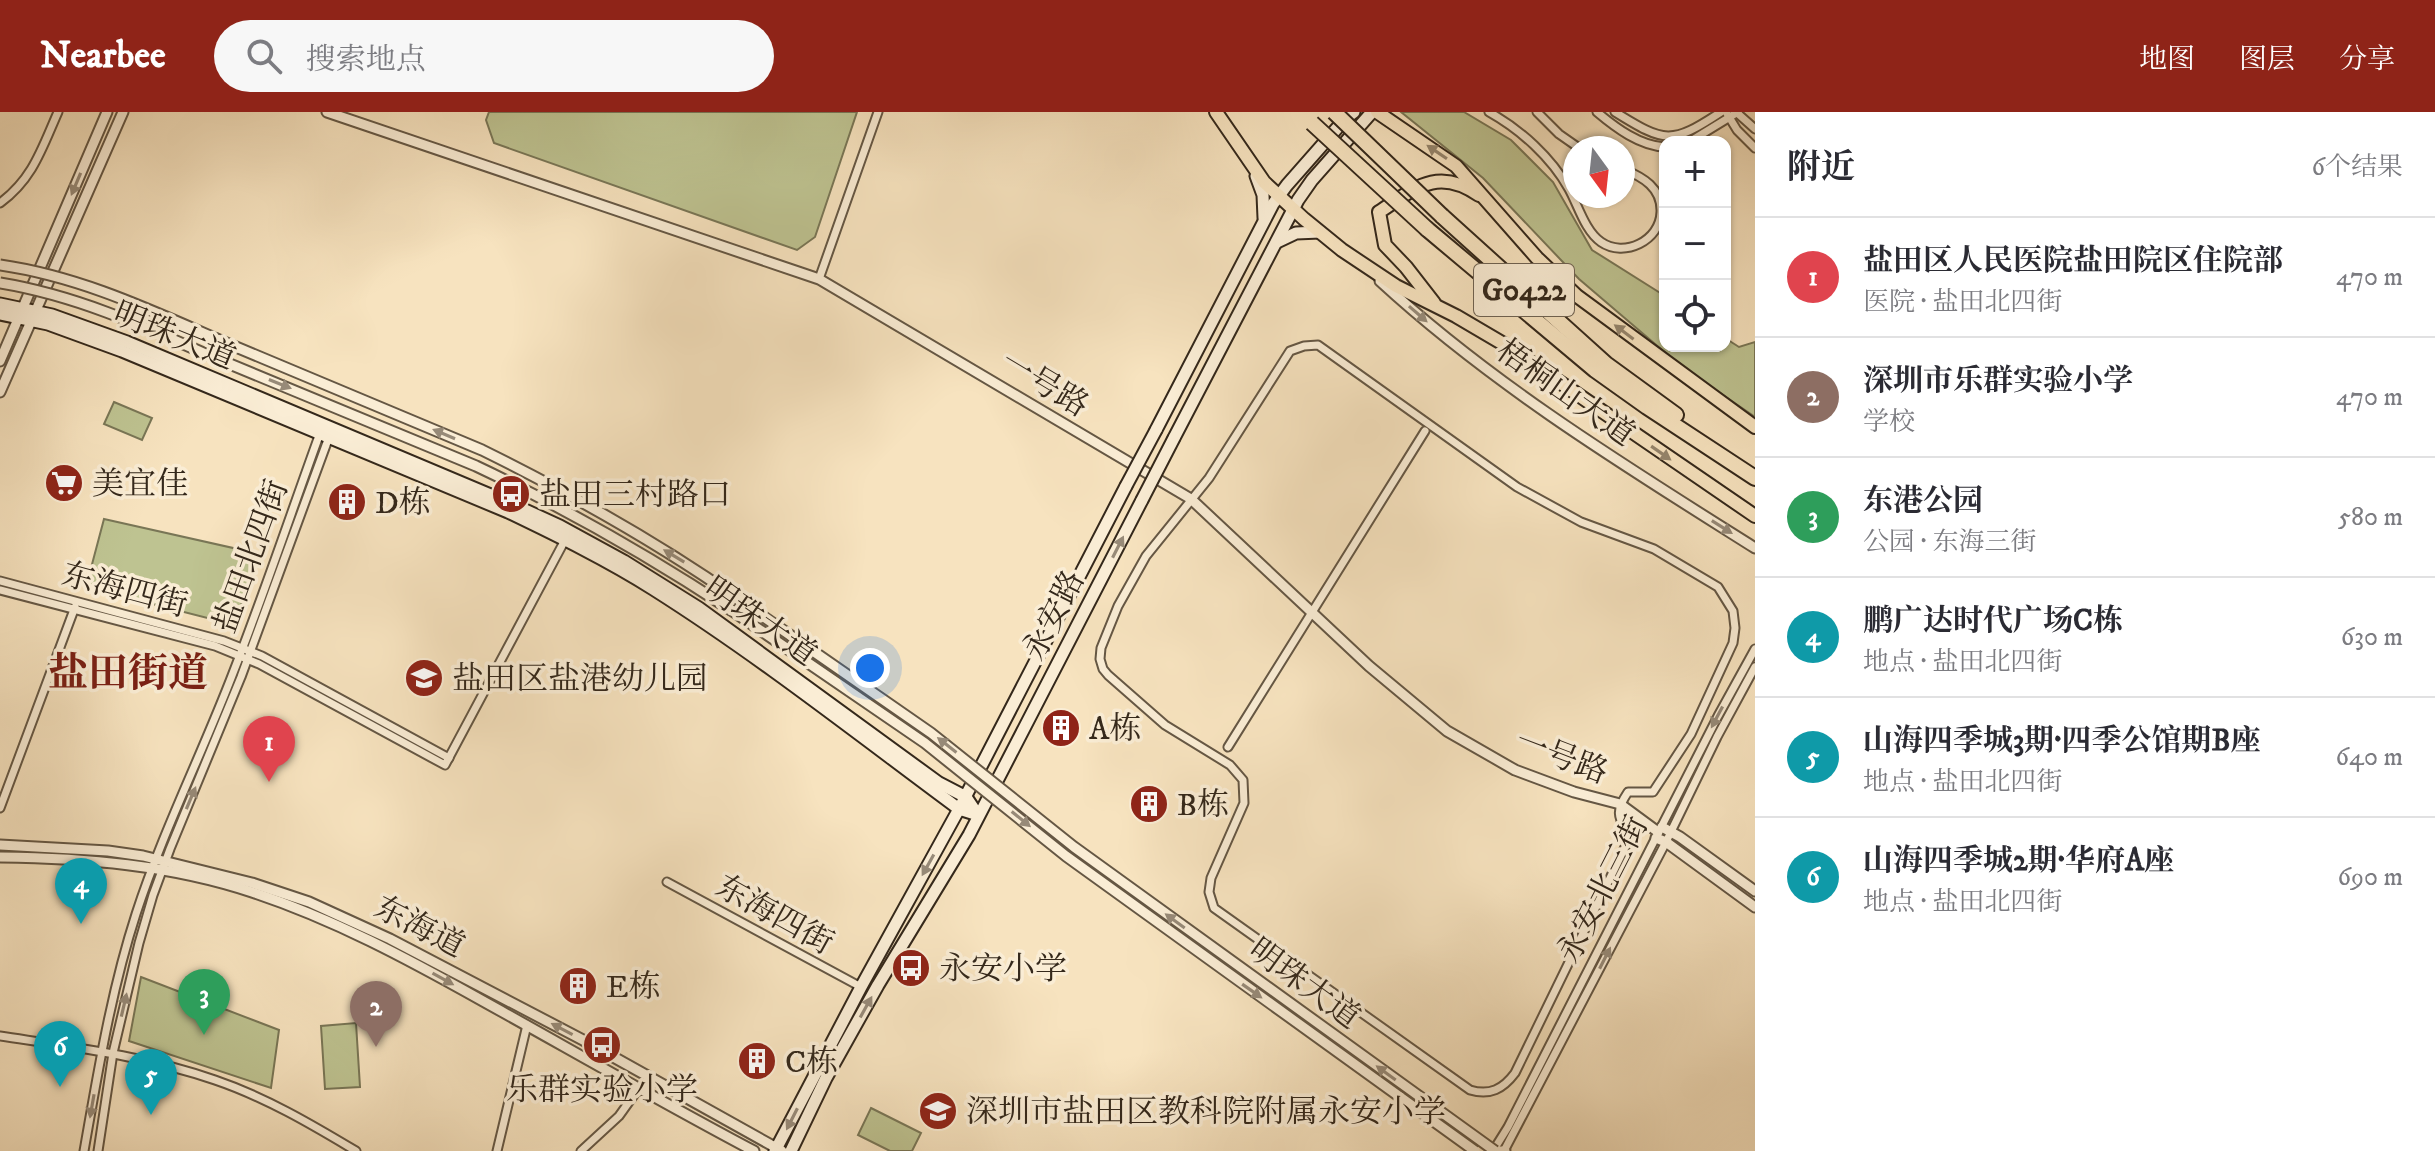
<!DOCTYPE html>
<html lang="zh">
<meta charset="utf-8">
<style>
body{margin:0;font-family:"IM FELL DW Pica","Noto Serif SC",serif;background:#f7f7f7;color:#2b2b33}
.controls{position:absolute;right:24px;top:24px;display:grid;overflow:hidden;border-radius:16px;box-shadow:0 2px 6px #0004}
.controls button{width:72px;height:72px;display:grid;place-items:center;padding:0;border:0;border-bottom:2px solid #e1e1e2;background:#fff;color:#2b2b33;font:40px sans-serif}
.compass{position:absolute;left:1563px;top:24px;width:72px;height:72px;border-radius:50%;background:#fff;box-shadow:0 2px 6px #0004;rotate:165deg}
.you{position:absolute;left:870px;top:556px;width:28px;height:28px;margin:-20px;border:6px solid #fff;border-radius:50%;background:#1a73e8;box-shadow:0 0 0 12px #1a73e833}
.badge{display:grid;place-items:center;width:52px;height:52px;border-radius:50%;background:#8f2418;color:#fff;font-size:26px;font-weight:700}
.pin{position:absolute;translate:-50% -66px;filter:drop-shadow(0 2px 4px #0008)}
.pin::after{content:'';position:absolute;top:42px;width:28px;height:24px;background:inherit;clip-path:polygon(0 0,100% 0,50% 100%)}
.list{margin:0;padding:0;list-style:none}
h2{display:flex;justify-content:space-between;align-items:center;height:104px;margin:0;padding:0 32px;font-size:34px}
h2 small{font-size:26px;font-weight:400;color:#7c7c81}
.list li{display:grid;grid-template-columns:52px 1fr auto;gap:24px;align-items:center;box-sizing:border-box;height:120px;padding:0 32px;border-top:2px solid #e1e1e2}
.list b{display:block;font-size:30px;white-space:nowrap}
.list p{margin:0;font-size:26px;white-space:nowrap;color:#7c7c81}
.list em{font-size:26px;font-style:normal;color:#7c7c81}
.icon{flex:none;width:44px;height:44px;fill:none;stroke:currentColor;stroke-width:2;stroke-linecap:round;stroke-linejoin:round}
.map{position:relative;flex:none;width:1755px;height:1039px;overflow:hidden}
header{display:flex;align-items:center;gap:48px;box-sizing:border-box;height:112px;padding:0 40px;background:#8f2418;color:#fff}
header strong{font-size:38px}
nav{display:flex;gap:44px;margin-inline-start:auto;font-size:28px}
.search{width:560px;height:72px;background:#f7f7f7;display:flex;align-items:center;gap:20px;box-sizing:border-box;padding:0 28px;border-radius:44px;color:#7c7c81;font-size:30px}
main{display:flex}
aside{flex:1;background:#fff}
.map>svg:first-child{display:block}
</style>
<header>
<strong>Nearbee</strong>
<div class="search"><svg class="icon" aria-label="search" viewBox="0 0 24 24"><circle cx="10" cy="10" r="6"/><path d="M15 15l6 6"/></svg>搜索地点</div>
<nav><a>地图</a><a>图层</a><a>分享</a></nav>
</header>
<main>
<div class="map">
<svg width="1755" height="1039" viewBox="0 0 1755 1039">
<rect width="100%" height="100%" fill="#f7e3bf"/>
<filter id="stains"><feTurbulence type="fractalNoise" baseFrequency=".0025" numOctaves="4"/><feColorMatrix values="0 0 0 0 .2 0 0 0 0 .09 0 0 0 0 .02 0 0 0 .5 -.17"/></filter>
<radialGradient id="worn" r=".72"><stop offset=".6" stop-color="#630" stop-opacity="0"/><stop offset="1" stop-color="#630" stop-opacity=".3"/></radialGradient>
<g fill="#bec391" stroke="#797656" stroke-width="2">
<polygon points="489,0 857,0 815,125 797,138 494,31 486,8"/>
<polygon points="1401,0 1464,0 1511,28 1553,70 1592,138 1665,184 1665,234 1725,234 1725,226 1739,235 1755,230 1755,305 1682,255 1579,167 1483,66"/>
<polygon points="114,290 152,306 142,328 104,312"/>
<polygon points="104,407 260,442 237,504 223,510 86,475"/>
<polygon points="141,865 279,918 271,976 129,929"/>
<polygon points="356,911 360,975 325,977 321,914"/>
<polygon points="871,996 921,1021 912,1039 890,1039 858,1023"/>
</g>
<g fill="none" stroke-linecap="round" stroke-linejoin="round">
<defs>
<g id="minor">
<path d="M 1489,0 C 1521,18 1551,45 1569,77 C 1578,93 1585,119 1601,130 C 1624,146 1660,129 1661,100 C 1662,76 1643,65 1623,57"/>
<polyline points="1537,0 1559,22 1579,36"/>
<path d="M 1597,0 C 1616,16 1640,34 1665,35"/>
<path d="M 1615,0 C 1665,31 1671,33 1721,0"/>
<polyline points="1726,0 1737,18 1755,36"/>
<polyline points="1736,0 1755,17"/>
<polyline points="1689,30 1738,0"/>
<path d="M 0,91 C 33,67 42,36 58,0"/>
<polyline points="819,167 878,0"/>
<path d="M 1318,233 L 1517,375 L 1581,410 L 1654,437 L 1718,475 L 1733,499 L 1735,516 L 1733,531 L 1691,622 L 1653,680 L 1628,680 C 1614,701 1619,705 1629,727 L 1515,961 C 1503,977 1490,984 1470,978 L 1214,796 L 1209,780 L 1211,766 L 1244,691 L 1243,668 L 1230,653 L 1165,613 L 1108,563 L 1103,557 L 1100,547 L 1101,536 L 1118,494 L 1146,444 L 1209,366 L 1290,239 L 1304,234 Z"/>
<polyline points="0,469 224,529 262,544 449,646"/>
<polyline points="0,478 215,534 259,552 445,653 565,428"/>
<polyline points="1228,635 1425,319"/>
<polyline points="0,696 75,495"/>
<polyline points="667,770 861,875"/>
<path d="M 0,924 C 72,935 146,944 215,968 C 265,985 311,1012 356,1039"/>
<path d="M 84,1039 C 98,960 111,879 136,802 C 163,719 202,642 233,561 C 264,482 291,401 320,321"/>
<polyline points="98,1039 113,941 139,831 153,783 170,737 241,565 329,325"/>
<polyline points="497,1039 527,913"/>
<polyline points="581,1039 619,1004 639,976"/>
<polyline points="1493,1039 1508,1015 1718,604 1755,537"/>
<polyline points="1504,1039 1666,730 1717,625 1755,555"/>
</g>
<g id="tertiary">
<polyline points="327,0 819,167 1191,387 1369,554 1447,619 1515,658 1574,680 1620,692 1658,720"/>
<path d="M 1380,169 C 1493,273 1625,354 1755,436"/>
<path d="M 217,227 L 482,338 C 571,382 657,430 738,487"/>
<path d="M 208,243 L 476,354 C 565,396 649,444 731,498"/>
<polyline points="0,249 107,0"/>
<polyline points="0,280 123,0"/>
<polyline points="1662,715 1680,725 1755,779"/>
<polyline points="1656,726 1666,730 1755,795"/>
<polyline points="0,733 108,739 143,744 252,771 309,790 390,827 583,928 782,1039"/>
<path d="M 0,745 C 85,746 171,753 252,780 C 334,807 408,847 483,889 C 573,939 663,991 754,1039"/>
<polyline points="1501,1039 1505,1039"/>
</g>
<g id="secondary">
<polyline points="1256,64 1263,83 1264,106"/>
<polyline points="1277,130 1296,121 1320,120"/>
<polyline points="0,192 52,203 127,230 512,392 560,414 624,449 699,496 939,671 966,685 978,703"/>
<path d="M 0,202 L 48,212 L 122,239 L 508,400 C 558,424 607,448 653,477 C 759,544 859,623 959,697 L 978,703"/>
<polyline points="1156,318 1273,92 1287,73 1346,6 1354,0"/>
<polyline points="1174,326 1298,88 1312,68 1372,0"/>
<polyline points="775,1039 861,875 959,697 1126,374"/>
<polyline points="791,1039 826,966 878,873 969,723 1142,388"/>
</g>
<g id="primary">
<polyline points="1216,0 1264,70 1304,107 1342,138 1396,174 1456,204 1507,234 1755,404"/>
<polyline points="1377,0 1456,54 1537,146 1577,184 1755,315"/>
<path d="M 1434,191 L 1406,155 L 1385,133 L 1379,100 C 1414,77 1437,54 1479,83"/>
</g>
<g id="motorway">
<polyline points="1442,104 1606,252 1676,303"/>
<polyline points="1427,117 1595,258 1647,295 1755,366"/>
</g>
</defs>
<use href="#minor" stroke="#655744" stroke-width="11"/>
<use href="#tertiary" stroke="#655744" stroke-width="13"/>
<use href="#secondary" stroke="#34281b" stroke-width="15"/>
<use href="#primary" stroke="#34281b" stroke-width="16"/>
<use href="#motorway" stroke="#34281b" stroke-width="18"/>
<use href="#minor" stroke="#faedd5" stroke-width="7"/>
<use href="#tertiary" stroke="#faedd5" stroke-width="9"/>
<use href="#secondary" stroke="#faedd5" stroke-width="11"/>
<use href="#primary" stroke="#f7e3bf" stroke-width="12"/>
<use href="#motorway" stroke="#f7e3bf" stroke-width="14"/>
<defs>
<g id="tertiary-bridge">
<path d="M 0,153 C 77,164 146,196 217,227"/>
<path d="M 0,171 C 74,183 141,213 208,243"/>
<polyline points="738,487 931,621 1074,735 1495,1039"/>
<polyline points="731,498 925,631 1066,744 1475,1039"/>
</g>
<g id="secondary-bridge">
<polyline points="1126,374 1156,318"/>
<polyline points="1142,388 1174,326"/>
</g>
<g id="motorway-bridge">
<polyline points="1334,0 1442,104"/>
<polyline points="1312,11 1427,117"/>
</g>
</defs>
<use href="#tertiary-bridge" stroke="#655744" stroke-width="13" stroke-linecap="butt"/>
<use href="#secondary-bridge" stroke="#34281b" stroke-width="15" stroke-linecap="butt"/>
<use href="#motorway-bridge" stroke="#34281b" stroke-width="18" stroke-linecap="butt"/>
<use href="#tertiary-bridge" stroke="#faedd5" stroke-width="9"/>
<use href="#secondary-bridge" stroke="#faedd5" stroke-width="11"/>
<use href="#motorway-bridge" stroke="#f7e3bf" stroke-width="14"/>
</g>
<defs><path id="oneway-solid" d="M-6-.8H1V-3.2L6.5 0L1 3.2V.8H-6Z" transform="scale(2)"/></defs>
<g fill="#96866d">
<use href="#oneway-solid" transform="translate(1437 40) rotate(-146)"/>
<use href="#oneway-solid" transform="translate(1624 220) rotate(-143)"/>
<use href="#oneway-solid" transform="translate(1661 341) rotate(35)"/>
</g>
<g fill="#978a78">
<use href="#oneway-solid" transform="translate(76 72) rotate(113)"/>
<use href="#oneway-solid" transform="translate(1418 202) rotate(41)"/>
<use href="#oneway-solid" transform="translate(280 272) rotate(22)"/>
<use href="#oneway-solid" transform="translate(444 322) rotate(-157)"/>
<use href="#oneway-solid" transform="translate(1722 415) rotate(32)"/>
<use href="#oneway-solid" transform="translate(1118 435) rotate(-63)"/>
<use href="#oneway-solid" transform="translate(674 444) rotate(-149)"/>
<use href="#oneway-solid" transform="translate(1717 605) rotate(118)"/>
<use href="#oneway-solid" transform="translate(947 633) rotate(-142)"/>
<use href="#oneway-solid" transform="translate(191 686) rotate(-67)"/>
<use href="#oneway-solid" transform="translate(1021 707) rotate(39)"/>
<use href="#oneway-solid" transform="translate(928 753) rotate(119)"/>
<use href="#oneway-solid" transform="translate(1175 809) rotate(-144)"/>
<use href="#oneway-solid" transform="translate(1605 846) rotate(-63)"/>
<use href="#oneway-solid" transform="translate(443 867) rotate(29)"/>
<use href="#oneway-solid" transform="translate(1252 879) rotate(35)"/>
<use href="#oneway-solid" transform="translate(124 893) rotate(-77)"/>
<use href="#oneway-solid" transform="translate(866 895) rotate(-61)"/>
<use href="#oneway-solid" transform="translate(562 917) rotate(-152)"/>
<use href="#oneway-solid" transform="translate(1386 961) rotate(-144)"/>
<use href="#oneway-solid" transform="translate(92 994) rotate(100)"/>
<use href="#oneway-solid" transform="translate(792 1007) rotate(117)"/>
</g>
<defs>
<symbol id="supermarket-disc" viewBox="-11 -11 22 22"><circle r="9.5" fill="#8f2418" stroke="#faedd5"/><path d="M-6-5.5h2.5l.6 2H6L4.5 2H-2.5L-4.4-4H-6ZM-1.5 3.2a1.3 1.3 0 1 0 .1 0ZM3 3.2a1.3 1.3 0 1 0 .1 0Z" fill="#fff"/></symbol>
<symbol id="bus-disc" viewBox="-11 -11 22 22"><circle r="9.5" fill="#8f2418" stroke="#faedd5"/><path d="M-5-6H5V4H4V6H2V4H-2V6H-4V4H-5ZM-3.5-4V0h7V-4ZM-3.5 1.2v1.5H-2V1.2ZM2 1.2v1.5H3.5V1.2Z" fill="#fff"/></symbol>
<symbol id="building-disc" viewBox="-11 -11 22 22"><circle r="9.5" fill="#8f2418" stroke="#faedd5"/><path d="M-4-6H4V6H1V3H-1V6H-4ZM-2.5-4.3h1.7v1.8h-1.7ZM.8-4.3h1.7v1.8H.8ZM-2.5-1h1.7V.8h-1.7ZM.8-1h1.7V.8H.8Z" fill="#fff"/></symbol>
<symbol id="school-disc" viewBox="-11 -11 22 22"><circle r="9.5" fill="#8f2418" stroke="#faedd5"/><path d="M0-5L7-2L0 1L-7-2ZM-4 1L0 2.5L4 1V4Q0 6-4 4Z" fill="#fff"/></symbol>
</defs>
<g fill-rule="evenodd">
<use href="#supermarket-disc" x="42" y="349" width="44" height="44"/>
<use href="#bus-disc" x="489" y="360" width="44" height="44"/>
<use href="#building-disc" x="325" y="368" width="44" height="44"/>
<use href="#school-disc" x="402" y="544" width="44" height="44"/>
<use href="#building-disc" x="1039" y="594" width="44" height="44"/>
<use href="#building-disc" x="1127" y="670" width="44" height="44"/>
<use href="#bus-disc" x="889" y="834" width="44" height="44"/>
<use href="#building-disc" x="556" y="852" width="44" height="44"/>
<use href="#bus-disc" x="580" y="911" width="44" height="44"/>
<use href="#building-disc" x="735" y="927" width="44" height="44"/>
<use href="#school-disc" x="916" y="977" width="44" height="44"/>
</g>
<g text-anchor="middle" stroke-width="7" stroke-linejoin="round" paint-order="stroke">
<rect fill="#faedd5" stroke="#6f6353" stroke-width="2" x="1474" y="152" width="100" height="52" rx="6"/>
<g font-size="30" font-weight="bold" fill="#34281b">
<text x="1524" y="188">G0422</text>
</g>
<g font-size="32" fill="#34281b" stroke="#faedd5">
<text transform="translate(175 223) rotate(22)" y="11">明珠大道</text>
<text transform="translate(1045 271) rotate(31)" y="11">一号路</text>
<text transform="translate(1566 280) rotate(35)" y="11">梧桐山大道</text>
<text transform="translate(250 444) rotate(-70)" y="11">盐田北四街</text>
<text transform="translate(125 477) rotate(15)" y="11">东海四街</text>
<text transform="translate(1053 503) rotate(-63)" y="11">永安路</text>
<text transform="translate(761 509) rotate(35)" y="11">明珠大道</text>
<text transform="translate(1562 644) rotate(21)" y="11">一号路</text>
<text transform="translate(1602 777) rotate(-63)" y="11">永安北三街</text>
<text transform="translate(775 802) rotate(29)" y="11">东海四街</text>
<text transform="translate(420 814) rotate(27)" y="11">东海道</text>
<text transform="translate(1305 871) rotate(36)" y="11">明珠大道</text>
</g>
<g font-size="32" fill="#34281b" stroke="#faedd5" text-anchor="start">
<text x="92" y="382">美宜佳</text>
<text x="539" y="393">盐田三村路口</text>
<text x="375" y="401">D栋</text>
<text x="452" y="577">盐田区盐港幼儿园</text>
<text x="1089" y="627">A栋</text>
<text x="1177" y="703">B栋</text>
<text x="939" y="867">永安小学</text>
<text x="606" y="885">E栋</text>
<text x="785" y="960">C栋</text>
<text x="602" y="988" text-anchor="middle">乐群实验小学</text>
<text x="966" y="1010">深圳市盐田区教科院附属永安小学</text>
</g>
<g font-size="40" font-weight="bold" fill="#7a1f14" stroke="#faedd5">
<text x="128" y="574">盐田街道</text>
</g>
</g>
<rect width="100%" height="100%" filter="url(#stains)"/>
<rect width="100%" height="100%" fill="url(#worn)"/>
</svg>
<div class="controls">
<button>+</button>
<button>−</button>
<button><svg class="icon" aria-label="locate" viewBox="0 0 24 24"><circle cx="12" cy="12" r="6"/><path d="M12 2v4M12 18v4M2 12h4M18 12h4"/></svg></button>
</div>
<svg class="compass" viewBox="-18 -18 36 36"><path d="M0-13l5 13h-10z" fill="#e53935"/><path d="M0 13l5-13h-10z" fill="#7c7c81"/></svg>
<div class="you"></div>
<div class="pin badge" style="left:269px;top:670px;background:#e0444e">1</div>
<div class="pin badge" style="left:376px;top:935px;background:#8d6e63">2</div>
<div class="pin badge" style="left:204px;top:923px;background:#2e9e5b">3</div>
<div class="pin badge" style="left:81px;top:812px;background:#0f9aa8">4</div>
<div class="pin badge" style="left:151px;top:1003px;background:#0f9aa8">5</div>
<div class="pin badge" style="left:60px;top:975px;background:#0f9aa8">6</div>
</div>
<aside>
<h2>附近<small>6个结果</small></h2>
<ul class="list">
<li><span class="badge" style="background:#e0444e">1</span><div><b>盐田区人民医院盐田院区住院部</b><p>医院 · 盐田北四街</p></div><em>470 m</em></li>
<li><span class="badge" style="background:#8d6e63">2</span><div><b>深圳市乐群实验小学</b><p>学校</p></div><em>470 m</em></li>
<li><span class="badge" style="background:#2e9e5b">3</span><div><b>东港公园</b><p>公园 · 东海三街</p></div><em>580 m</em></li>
<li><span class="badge" style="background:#0f9aa8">4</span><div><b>鹏广达时代广场C栋</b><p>地点 · 盐田北四街</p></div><em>630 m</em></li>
<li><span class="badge" style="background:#0f9aa8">5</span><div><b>山海四季城3期·四季公馆期B座</b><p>地点 · 盐田北四街</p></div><em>640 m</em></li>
<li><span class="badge" style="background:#0f9aa8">6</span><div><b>山海四季城2期·华府A座</b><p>地点 · 盐田北四街</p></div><em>690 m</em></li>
</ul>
</aside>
</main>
